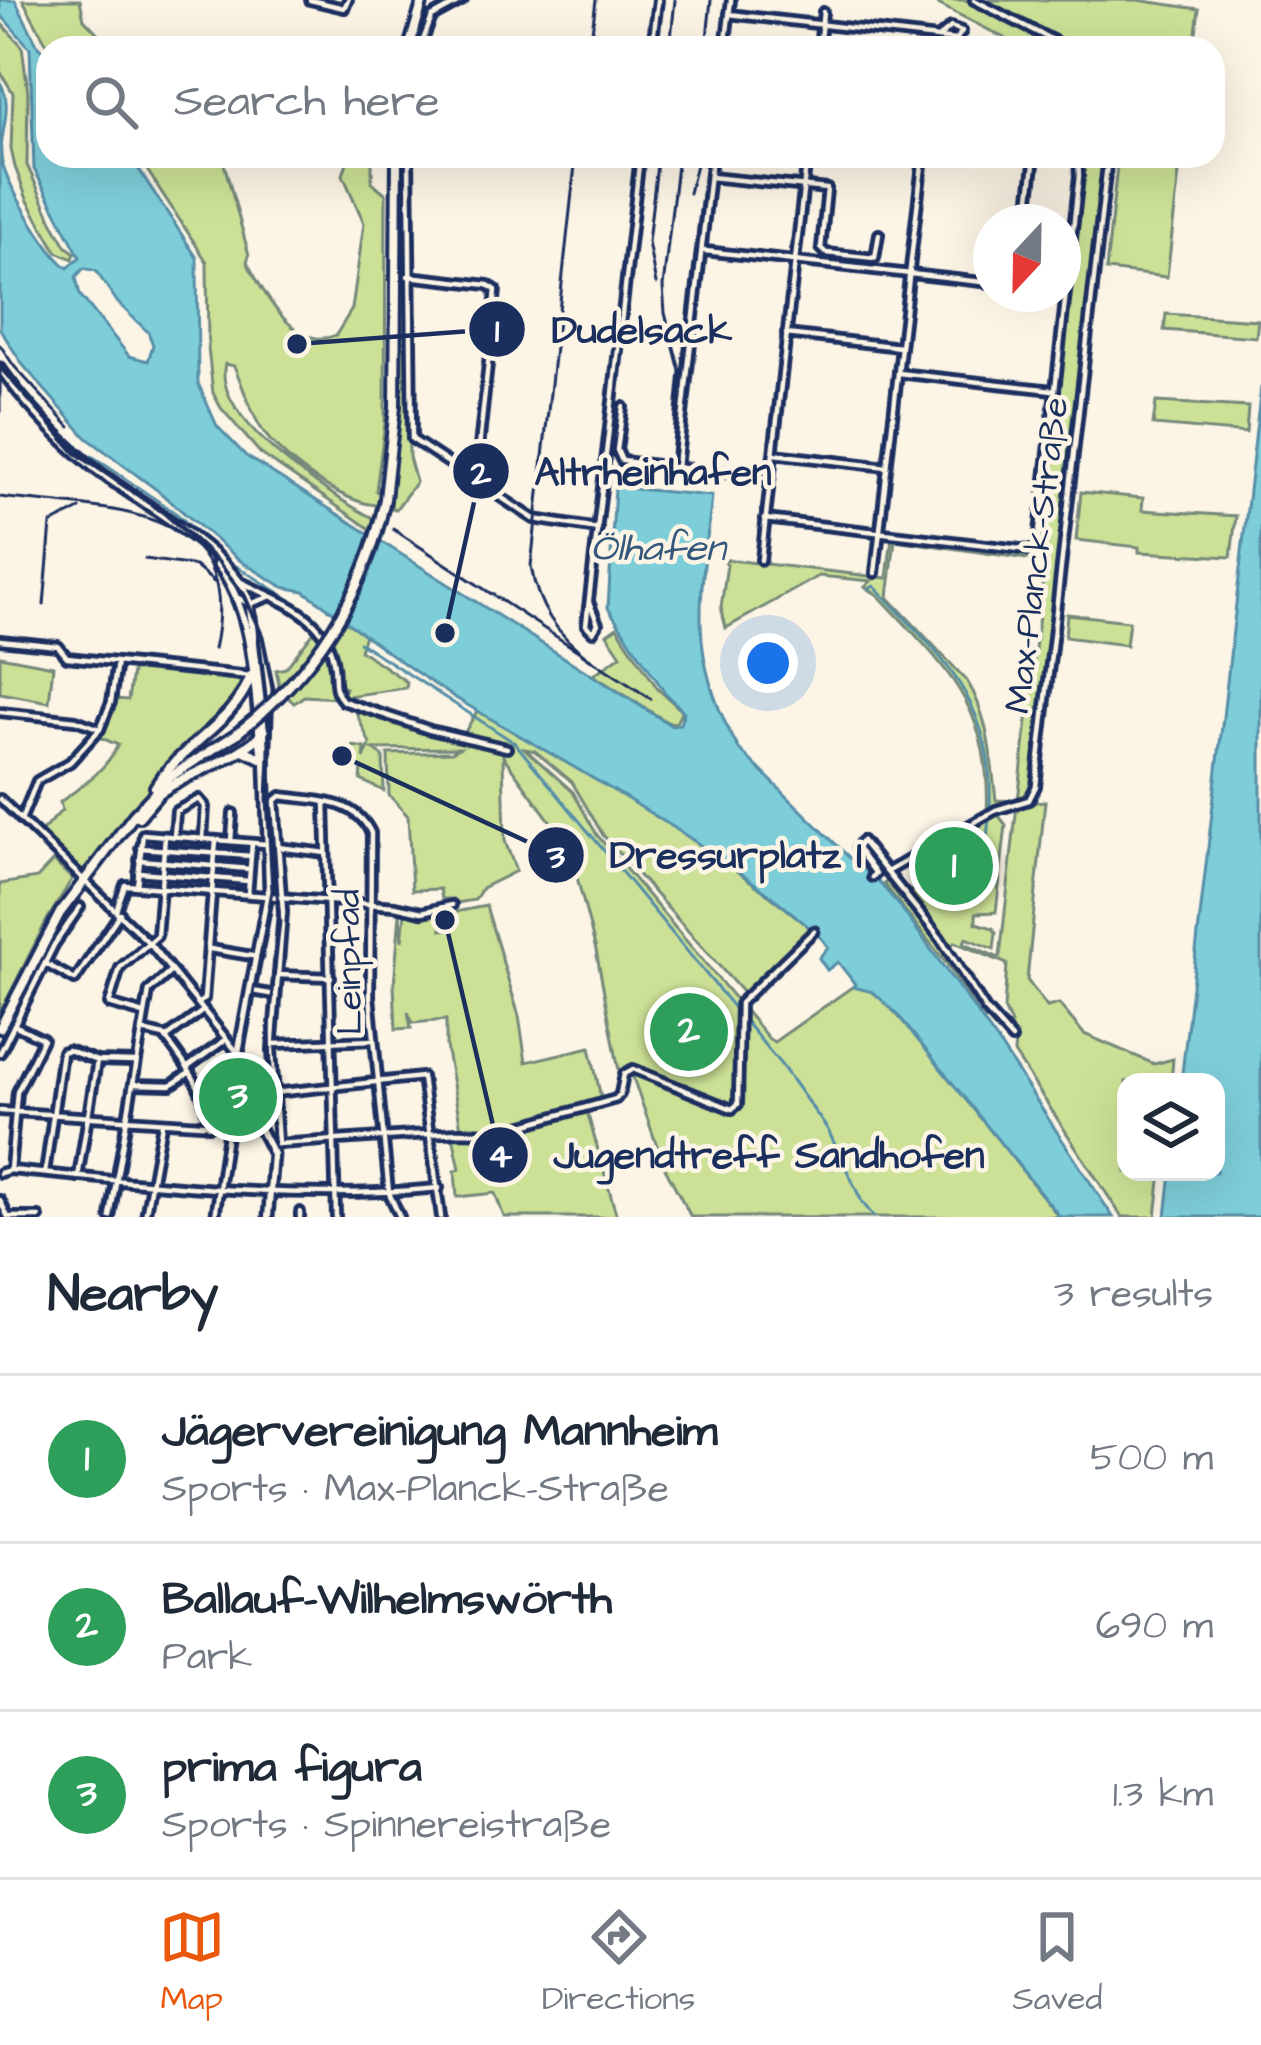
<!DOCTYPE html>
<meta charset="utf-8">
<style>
body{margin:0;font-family:"Architects Daughter",sans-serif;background:#f6f6f7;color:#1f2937}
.controls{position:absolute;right:36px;bottom:36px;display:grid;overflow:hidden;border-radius:24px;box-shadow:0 12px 48px #0002}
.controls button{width:108px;height:108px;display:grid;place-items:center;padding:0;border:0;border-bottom:3px solid #e0e1e3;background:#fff;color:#1f2937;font:60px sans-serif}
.compass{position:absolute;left:973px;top:204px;width:108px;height:108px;border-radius:50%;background:#fff;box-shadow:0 12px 48px #0002;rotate:202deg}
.you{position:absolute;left:768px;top:663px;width:42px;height:42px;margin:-30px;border:9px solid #fff;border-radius:50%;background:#1a73e8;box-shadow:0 0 0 18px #1a73e833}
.badge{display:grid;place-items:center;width:78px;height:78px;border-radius:50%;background:#ea580c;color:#fff;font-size:39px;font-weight:700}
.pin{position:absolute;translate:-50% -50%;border:6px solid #fff;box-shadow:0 3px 12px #0006}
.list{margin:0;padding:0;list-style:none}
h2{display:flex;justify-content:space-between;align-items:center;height:156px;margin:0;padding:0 48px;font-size:51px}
h2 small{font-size:39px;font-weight:400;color:#747a83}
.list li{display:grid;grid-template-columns:78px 1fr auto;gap:36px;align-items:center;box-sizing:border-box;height:168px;padding:0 48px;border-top:3px solid #e0e1e3}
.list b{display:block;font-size:45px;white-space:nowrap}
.list p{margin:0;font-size:39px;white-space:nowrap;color:#747a83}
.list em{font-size:39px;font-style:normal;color:#747a83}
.icon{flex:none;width:66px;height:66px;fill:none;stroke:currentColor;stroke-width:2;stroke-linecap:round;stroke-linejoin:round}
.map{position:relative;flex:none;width:1261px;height:1217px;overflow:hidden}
.search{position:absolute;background:#fff;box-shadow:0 12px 48px #0002;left:36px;right:36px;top:36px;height:132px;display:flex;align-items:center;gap:30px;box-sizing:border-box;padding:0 42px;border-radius:36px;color:#747a83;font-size:45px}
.sheet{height:660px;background:#fff}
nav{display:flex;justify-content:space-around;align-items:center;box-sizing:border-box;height:168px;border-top:3px solid #e0e1e3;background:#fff;font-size:33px;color:#747a83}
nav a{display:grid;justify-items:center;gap:6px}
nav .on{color:#ea580c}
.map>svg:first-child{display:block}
</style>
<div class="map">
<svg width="1261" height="1217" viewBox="0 0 1261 1217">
<rect width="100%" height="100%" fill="#fcf5e5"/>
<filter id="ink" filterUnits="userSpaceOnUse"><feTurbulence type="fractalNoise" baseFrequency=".00833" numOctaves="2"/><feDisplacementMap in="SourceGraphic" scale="24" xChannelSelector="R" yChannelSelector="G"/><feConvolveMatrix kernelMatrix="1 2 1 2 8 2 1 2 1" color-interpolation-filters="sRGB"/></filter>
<g filter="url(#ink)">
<g fill="#cde196" stroke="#74887a" stroke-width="3" fill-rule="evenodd">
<polygon points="23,0 80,0 84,19 112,48 49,48"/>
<polygon points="930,0 966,0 1061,48 1024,48"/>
<polygon points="980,0 1137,0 1199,9 1194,48 1074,48"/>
<polygon points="0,22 22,46 28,92 27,165 54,225 67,247 75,253 73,259 57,252 27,199 15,167 11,149 13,93 0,71"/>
<path d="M 138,156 L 222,156 L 249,255 L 247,262 C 263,292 295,353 336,335 L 352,309 L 364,223 L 343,175 L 349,156 L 372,156 L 372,182 L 386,194 L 385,423 L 376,491 L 382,494 L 379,505 C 344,505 279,458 261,428 C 249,409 244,388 234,366 L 225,364 C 211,419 334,499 375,519 L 373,531 L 261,454 L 221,408 L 213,393 L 208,348 L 207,262 Z"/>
<polygon points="401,156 407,156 409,457 416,482 396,509 391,508 399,399"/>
<path d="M 1085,156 L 1105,156 L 1034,785 L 1019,801 L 1019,804 L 1045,801 L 1027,980 L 1047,1007 L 1059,1004 L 1084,1034 L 1154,1064 L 1173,1059 L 1171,1082 L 1126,1082 L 1126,1172 L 1161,1172 L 1156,1217 L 1122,1217 L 1014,1053 L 1015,1041 L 1005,1029 L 1011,1024 L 1004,1009 L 1007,964 L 955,942 L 950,946 L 973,978 L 967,982 L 975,999 L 992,1020 L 982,1019 L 946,963 L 884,884 L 889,878 L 907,893 L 935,877 L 922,854 L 987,817 C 992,705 948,670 878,595 L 865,587 L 871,581 L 819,576 L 726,628 L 721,608 L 727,564 L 722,559 L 887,578 L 892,537 L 1029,555 L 1028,559 L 895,540 L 888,597 L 967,681 C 989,716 991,759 996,800 L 1018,801 L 1047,543 L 1043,542 L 1045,504 ZM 1017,805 L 1000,957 L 999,958 L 964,943 L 966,938 L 994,949 L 996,933 L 993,928 L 976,923 L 976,913 L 996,912 L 1006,825 L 996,812 Z"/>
<polygon points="1118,156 1181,156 1167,277 1106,270"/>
<polygon points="1166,314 1258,320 1256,337 1164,330"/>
<polygon points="1156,402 1248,407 1246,433 1153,425"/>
<polygon points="1081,492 1143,498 1142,510 1236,516 1231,557 1139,552 1139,547 1076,540"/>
<polygon points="1067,614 1129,621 1126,645 1065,637"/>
<polygon points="345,621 365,635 360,650 407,682 406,688 341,697 345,688 337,686 330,645"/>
<polygon points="617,627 658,689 682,711 676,723 667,722 593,675 621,655 607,634"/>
<polygon points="315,630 322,638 335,698 304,696 294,703 280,690 276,670 286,668"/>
<polygon points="0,656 53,666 49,702 0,693"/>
<path d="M 133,665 L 226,675 L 240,681 L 237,701 L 161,773 L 145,798 L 82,872 L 39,834 L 62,810 L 60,802 C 82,786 106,770 118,745 L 97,736 L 114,699 L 128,700 Z"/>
<path d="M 352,703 L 461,739 L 477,711 C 595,772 707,844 811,928 L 744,994 L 603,835 L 572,782 L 535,751 L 525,749 L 573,792 L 597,835 L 769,1039 L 774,1042 L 859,982 L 882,999 L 912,1031 L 1059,1217 L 691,1217 L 664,1166 L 630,1069 L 620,1076 L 596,950 L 572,858 L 562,837 L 503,756 L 505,841 L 516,871 L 482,888 L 475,900 L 456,903 L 454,899 L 442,899 L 440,889 L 412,890 L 408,816 L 389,795 L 388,754 L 452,752 L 459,748 L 373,749 L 383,756 L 384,791 L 361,780 L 362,768 L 350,767 L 353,746 L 365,748 L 364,759 L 370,744 Z"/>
<polygon points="53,861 72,879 47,920 0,1013 0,884 37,878"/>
<polygon points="486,906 519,1016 526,1062 590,1047 601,1098 497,1130 461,1128 446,1046 446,1020 413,1023 408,1012 411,1028 396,1029 394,985 400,913 402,941 405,913 421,918 438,915 442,930 452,928 450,913"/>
<polygon points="586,1108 617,1217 504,1217 495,1193 457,1197 455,1171 460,1169 453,1136 494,1135"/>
</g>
<g fill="#7eced9" stroke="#568ea8" stroke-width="3" fill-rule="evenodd">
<path d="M 0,0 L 15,0 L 38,46 L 48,56 L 48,156 L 130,156 L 197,258 L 198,383 L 217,426 L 246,456 L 672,726 L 680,724 L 684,712 L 666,694 L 608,608 L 615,487 L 712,496 C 701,597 685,656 739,749 L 859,867 L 869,871 L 899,905 L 998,1042 L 1113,1217 L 1060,1217 L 897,1014 L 873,992 L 853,987 L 855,984 L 838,962 L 827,970 L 819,958 L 828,947 L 822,939 C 714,840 580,773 454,697 C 403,666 354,626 304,591 L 283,587 L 242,562 L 157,490 L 87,438 L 23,365 L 0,329 L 0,82 C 14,107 0,130 1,156 C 4,181 48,254 68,268 L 80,257 L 34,169 L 30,48 L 0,14 ZM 84,268 L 96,271 L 118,303 L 148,332 L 153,345 L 148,361 L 129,356 L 80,295 L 76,277 Z"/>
<polygon points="1261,387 1261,1217 1166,1217 1171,1172 1216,1172 1216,1082 1181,1082"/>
</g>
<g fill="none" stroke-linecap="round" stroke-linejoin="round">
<g stroke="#568ea8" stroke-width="3">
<polyline points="92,456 177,514 233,564 291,600"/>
<path d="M 869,589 L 874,586 C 943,658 995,701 990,810"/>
<polyline points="359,642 515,743 782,1066 828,1130 862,1202 874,1217"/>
<polyline points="974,903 981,891 989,819"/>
</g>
<defs>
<g id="minor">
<polyline points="310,0 344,8 348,0"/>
<polyline points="974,0 1068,48"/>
<polyline points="729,14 938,38 956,40 962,31 951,27 938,38"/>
<polyline points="420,48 432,17 463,0"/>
<polyline points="652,48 658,0"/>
<polyline points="725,48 731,0"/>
<polyline points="819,48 823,12"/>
<polyline points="409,156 412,439 534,519 598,529"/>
<polyline points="710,177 827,189 821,248 826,253 875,258 879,234"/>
<polyline points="1027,222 1035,156"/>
<polyline points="705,251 991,283"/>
<polyline points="408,276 488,285 496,290 479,447 467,476"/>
<polyline points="786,334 900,347"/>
<polyline points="898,373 1053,390"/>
<polyline points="623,407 617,450 622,461 770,478"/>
<polyline points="774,454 887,467"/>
<polyline points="677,467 712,156"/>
<polyline points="765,519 1037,551 1079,176 1078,156"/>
<polyline points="761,560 807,156"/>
<polyline points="875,573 923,156"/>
<path d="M 241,582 C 281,602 328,614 334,666 C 336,680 332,689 343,701 L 430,730 L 507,748"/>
<polyline points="236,597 250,604 269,597"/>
<path d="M 589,602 L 598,624 L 593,632 L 586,625 C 604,469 623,312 640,156"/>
<polyline points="0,640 58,646 67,657 251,676"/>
<polyline points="0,712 76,720 100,729"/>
<polyline points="0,799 149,943 237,1052"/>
<polyline points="325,803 336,1217"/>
<polyline points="21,820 37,781 70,762 100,729 111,702 117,662"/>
<polyline points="174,837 176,811 199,799 205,806 203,839"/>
<polyline points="231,841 233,813"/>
<polyline points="862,841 940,938 986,1010 1012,1039"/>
<polyline points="862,841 857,848 876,874 872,877"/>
<polyline points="278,847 326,853"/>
<polyline points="140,848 251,856"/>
<polyline points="139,860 250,869"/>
<polyline points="138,872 249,881"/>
<polyline points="887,872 996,810 1029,800 1036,786 1108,156"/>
<polyline points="137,886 143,834 266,844"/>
<polyline points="248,894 252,843"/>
<polyline points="116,910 125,885 395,906 422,912 452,905"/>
<polyline points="210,949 258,957"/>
<polyline points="46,964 75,980 120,913"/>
<polyline points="278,975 331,977"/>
<polyline points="252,991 276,995"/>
<polyline points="199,1003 204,999 216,840"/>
<polyline points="144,1014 109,1004 120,968 157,936 165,836"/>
<path d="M 142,1031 L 164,1036 C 186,1065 206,1089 208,1126"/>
<polyline points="166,1038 204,1010"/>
<polyline points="273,1044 374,1040"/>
<polyline points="0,1053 54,945 80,907"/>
<polyline points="188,1067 225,1040"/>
<polyline points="133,1084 171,1085 189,1073"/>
<polyline points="246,1096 422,1077 441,1217"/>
<polyline points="0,1111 247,1127 256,1122"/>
<polyline points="277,1144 458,1132 495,1133 616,1099 620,1094 624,1074 633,1069 732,1109 738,1104 740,1003 814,931"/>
<path d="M 278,1144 L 272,1050 L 283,912 L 275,801 L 281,796 C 315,801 355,798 371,833 L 370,996 L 389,1193 L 400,1217"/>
<polyline points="10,1170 17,1092 43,1039 14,1025"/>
<path d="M 0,1173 L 10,1170 C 152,1184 296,1202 439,1188"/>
<polyline points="45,1173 62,1052 68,1050 97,1061 135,1062"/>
<polyline points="78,1177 97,1061"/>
<polyline points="0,1200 8,1217"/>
<polyline points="11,1217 39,1217"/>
<polyline points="110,1217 149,991 170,972"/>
<polyline points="145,1217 162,1124"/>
<polyline points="215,1217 228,1127"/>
<polyline points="300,1217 300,1212"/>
</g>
<g id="tertiary">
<path d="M 0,368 C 24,402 56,436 88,463 C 131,500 227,545 249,599 L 264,731 L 269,889 L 237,1059 L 248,1105 L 273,1154 L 268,1217"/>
<path d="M 217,564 C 257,615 254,698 262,759"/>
</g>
<g id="secondary">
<polyline points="409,48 423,0"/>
<polyline points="385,499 395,407 397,156"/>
<polyline points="243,750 261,758"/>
<path d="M 155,787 C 182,744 233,725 251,676"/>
<path d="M 161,792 C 191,771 242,758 264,731"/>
<polyline points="139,817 161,791"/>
<polyline points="0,1028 60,913 134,815 170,777 235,735"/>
</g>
</defs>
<use href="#minor" stroke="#1b2f5e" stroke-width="14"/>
<use href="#tertiary" stroke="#1b2f5e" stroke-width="15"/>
<use href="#secondary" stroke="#1b2f5e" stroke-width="16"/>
<use href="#minor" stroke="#fcf5e5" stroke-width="4.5"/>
<use href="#tertiary" stroke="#fcf5e5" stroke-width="6"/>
<use href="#secondary" stroke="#fcf5e5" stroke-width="8"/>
<polyline stroke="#1b2f5e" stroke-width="3" points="0,365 77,451 172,518 218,561 245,595 263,636 274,689 269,822 280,921 270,1018 271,1080 263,1090 253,1090 246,1080 245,1037 272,891 267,799 272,689 262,636 243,596 218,562 163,513 75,453 0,368"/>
<g stroke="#1b2f5e" stroke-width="3">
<polyline points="590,48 596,0"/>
<polyline points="670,48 675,0"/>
<polyline points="706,48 711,0"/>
<path d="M 576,156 L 531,566 C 537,606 557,635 590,659"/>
<polyline points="689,193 698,156"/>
<polyline points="656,284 648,242 658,156"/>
<polyline points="0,345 14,366 70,427"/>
<polyline points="683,358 702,194"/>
<polyline points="0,371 0,413"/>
<polyline points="671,465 680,371 665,313 663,287 678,156"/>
<path d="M 0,497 C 102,510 247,500 214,649"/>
<polyline points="393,529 651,699"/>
<polyline points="145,559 195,566 214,582"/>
<polyline points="44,605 51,524 80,509"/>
</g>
<defs>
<path id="secondary-bridge" d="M 235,735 C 313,675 365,595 385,499"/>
</defs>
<use href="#secondary-bridge" stroke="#1b2f5e" stroke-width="16" stroke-linecap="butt"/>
<use href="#secondary-bridge" stroke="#fcf5e5" stroke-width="8"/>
</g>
</g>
<g text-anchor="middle" stroke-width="9" stroke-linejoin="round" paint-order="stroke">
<g font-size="36" fill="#1b2f5e" stroke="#fcf5e5">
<text transform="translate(1035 555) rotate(-83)" y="13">Max-Planck-Straße</text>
<text transform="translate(347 962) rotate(-91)" y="13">Leinpfad</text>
</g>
<g font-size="39" font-style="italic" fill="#34577d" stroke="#fcf5e5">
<text x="658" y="560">Ölhafen</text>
</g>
</g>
<path fill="none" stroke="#1b2f5e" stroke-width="4.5" d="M297 344L497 329M445 633L481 471M342 756L556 855M445 920L500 1155"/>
<g fill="#1b2f5e" stroke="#fcf5e5" stroke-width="4.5">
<circle cx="297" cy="344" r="12"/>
<circle cx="445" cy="633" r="12"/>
<circle cx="342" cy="756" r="12"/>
<circle cx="445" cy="920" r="12"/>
<circle cx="497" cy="329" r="30"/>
<circle cx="481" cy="471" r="30"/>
<circle cx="556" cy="855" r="30"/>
<circle cx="500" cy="1155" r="30"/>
</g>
<g font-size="36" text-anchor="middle" font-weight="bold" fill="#fff">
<text x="497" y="342">1</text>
<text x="481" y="484">2</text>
<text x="556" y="867">3</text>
<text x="500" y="1167">4</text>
</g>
<g font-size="39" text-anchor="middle" font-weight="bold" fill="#1b2f5e" stroke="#fcf5e5" stroke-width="9" stroke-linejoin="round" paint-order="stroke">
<text x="642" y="343">Dudelsack</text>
<text x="653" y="485">Altrheinhafen</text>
<text x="736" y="868">Dressurplatz I</text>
<text x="769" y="1168">Jugendtreff Sandhofen</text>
</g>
</svg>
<div class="controls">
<button><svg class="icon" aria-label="layers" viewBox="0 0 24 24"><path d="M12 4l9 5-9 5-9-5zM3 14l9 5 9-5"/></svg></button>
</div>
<svg class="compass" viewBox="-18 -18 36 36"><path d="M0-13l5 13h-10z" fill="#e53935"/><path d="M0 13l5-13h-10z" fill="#747a83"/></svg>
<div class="you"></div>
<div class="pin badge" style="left:954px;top:866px;background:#2e9e5b">1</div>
<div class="pin badge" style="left:689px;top:1032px;background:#2e9e5b">2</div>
<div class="pin badge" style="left:238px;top:1097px;background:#2e9e5b">3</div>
<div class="search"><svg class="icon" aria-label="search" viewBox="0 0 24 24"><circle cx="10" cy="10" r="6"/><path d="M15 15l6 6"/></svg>Search here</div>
</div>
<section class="sheet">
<h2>Nearby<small>3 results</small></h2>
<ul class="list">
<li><span class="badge" style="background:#2e9e5b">1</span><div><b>Jägervereinigung Mannheim</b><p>Sports · Max-Planck-Straße</p></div><em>500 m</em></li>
<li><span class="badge" style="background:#2e9e5b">2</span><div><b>Ballauf-Wilhelmswörth</b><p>Park</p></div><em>690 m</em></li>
<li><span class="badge" style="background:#2e9e5b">3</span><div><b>prima figura</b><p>Sports · Spinnereistraße</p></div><em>1.3 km</em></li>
</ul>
</section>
<nav>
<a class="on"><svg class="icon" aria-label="map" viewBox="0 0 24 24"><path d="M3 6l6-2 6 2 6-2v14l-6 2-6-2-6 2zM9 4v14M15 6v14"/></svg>Map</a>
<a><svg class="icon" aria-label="directions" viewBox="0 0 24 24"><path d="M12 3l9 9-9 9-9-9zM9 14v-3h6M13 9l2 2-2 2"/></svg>Directions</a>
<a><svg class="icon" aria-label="saved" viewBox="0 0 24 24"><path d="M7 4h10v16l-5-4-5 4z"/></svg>Saved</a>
</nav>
